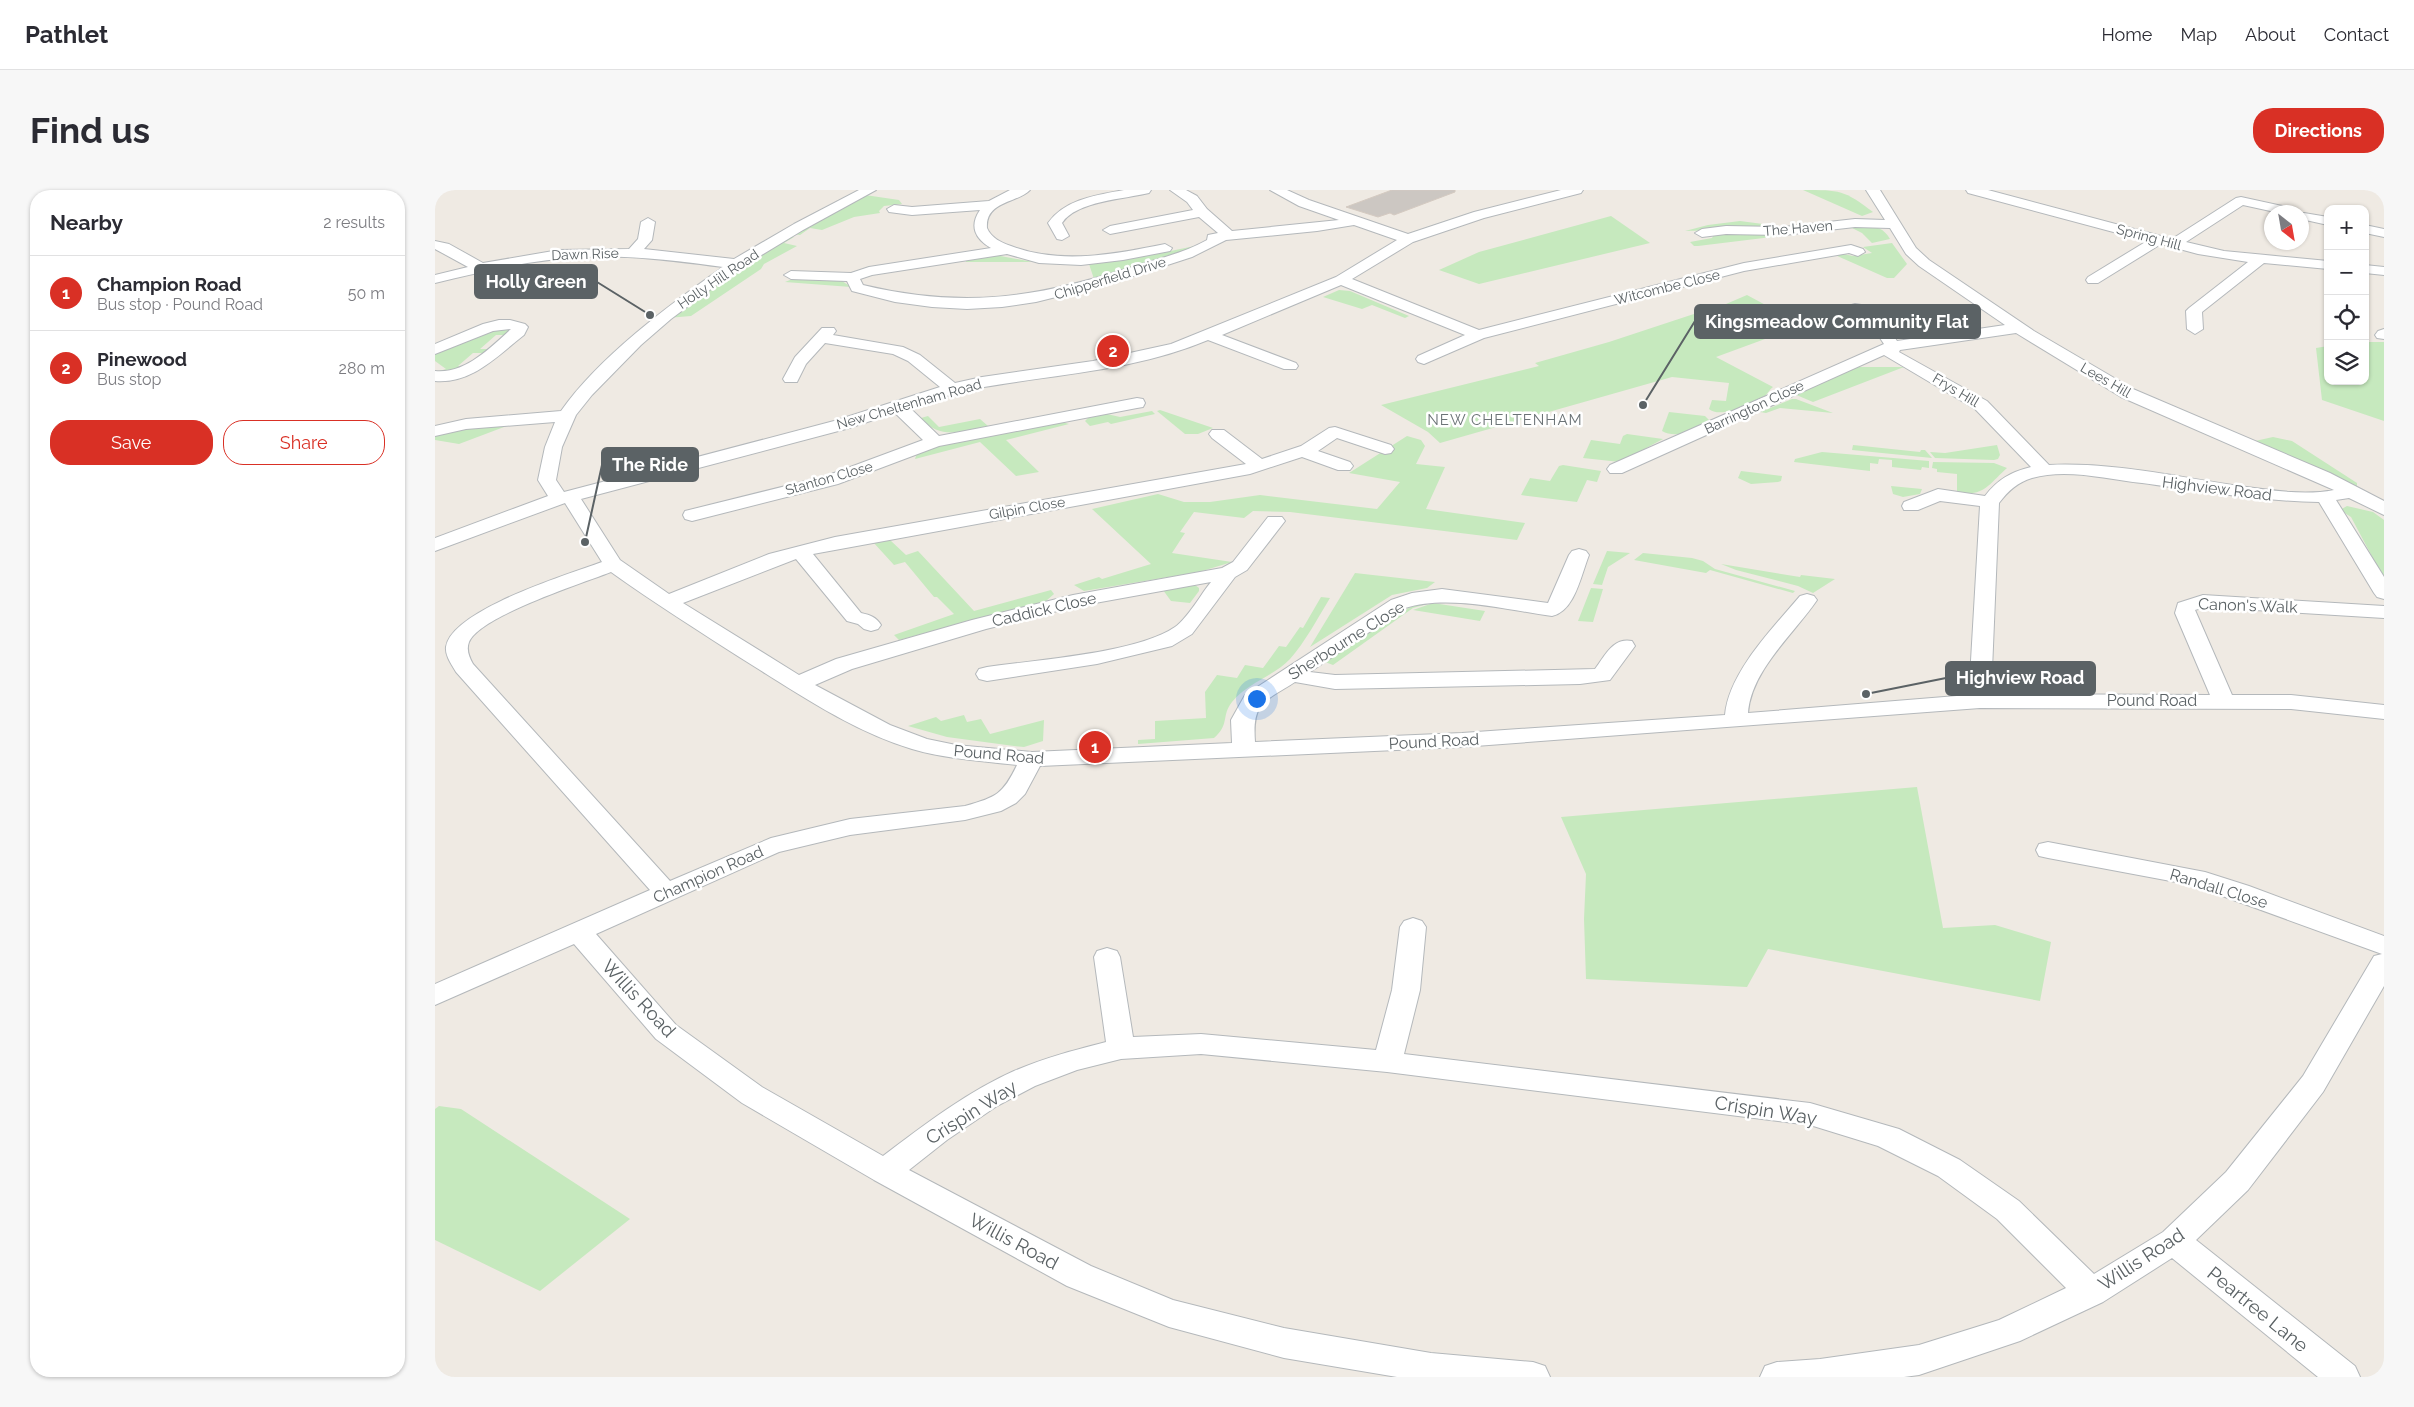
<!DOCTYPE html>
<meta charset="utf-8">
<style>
body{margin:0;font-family:Raleway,sans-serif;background:#f7f7f7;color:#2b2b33}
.controls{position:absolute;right:15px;top:15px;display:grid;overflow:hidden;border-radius:10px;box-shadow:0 1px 4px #0004}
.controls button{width:45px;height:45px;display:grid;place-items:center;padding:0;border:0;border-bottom:1px solid #e1e1e2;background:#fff;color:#2b2b33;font:25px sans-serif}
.compass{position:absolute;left:1829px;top:15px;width:45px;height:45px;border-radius:50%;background:#fff;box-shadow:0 1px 4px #0004;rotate:149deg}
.you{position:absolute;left:821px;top:508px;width:18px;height:18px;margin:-12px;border:4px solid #fff;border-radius:50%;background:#1a73e8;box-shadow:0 0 0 8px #1a73e833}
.badge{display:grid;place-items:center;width:32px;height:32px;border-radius:50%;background:#d93025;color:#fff;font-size:16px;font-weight:700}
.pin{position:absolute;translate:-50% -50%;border:2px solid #fff;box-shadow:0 1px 5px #0006}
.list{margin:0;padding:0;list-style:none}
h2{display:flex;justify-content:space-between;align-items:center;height:65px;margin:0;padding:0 20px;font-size:21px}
h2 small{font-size:16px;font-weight:400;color:#7c7c81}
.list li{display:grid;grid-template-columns:32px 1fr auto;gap:15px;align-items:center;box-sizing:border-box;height:75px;padding:0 20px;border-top:1px solid #e1e1e2}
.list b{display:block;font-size:19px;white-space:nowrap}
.list p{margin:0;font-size:16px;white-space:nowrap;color:#7c7c81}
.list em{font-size:16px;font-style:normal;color:#7c7c81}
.actions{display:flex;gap:10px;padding:15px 20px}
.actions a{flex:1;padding:11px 0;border:1px solid #d93025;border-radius:20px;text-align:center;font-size:18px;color:#d93025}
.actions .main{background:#d93025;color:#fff}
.icon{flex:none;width:28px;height:28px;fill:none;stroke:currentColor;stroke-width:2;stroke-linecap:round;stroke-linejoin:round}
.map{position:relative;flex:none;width:1949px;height:1187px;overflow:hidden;border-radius:20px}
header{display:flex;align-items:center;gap:30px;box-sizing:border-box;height:70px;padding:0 25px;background:#fff;border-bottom:1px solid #e1e1e2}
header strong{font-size:24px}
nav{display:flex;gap:28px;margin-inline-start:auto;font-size:18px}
.intro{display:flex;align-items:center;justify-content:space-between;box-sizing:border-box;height:120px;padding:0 30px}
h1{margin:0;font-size:35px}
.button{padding:12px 22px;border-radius:20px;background:#d93025;color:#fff;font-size:18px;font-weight:700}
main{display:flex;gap:30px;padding:0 30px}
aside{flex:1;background:#fff;border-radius:20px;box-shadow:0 1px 4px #0004}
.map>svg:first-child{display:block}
</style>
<header>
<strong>Pathlet</strong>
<nav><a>Home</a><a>Map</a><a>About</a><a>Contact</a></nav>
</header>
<div class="intro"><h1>Find us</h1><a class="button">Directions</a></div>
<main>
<aside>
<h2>Nearby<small>2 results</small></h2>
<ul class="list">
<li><span class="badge">1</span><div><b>Champion Road</b><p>Bus stop · Pound Road</p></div><em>50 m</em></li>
<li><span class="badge">2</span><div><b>Pinewood</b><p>Bus stop</p></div><em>280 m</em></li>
</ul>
<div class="actions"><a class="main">Save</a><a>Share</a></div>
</aside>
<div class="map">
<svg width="1949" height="1187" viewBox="0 0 1949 1187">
<rect width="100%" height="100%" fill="#efeae3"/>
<g fill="#c6e9be">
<path d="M 1368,0 C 1405,0 1409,0 1438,22 L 1427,26 Z"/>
<polygon points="430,5 464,10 467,14 449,16 444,21 445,23 419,27 387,40 375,38 365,45 358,44"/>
<polygon points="1176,26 1215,53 1044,94 1004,80 1044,62"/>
<polygon points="1305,31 1358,38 1250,41 1273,35"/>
<path d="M 1415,37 C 1431,36 1446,33 1455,49 L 1437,53 L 1427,43 Z"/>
<polygon points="1385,41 1263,56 1259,56 1255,52 1277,48 1280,43"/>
<polygon points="354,47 359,47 349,53 362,56 329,74 326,79 256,126 232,128 314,70"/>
<polygon points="1457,53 1472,74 1459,88 1452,88 1400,65 1408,64 1418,66 1437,63 1428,57"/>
<polygon points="760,56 765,57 660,92 654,74 696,69"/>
<polygon points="560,65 598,72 531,72 530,69"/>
<polygon points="360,88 404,89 416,97 350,92"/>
<polygon points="904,100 915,101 974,126 970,128 937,115 927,119 888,107"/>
<path d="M 1312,105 L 1351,126 L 1342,129 L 1347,132 L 1339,136 L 1349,142 L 1281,167 L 1338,197 C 1335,199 1333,203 1330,206 C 1319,214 1285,229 1274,219 L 1277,210 L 1291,211 L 1294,193 L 1237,187 L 1005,253 L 993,242 L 946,215 L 1104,176 L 1100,173 L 1174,152 L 1271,120 L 1277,120 Z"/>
<polygon points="70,138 76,140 73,145 61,145 45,159 55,159 51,163 38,163 23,176 32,177 27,182 1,182 11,179 0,171 0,161 55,140"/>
<polygon points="1930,152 1949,152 1949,231 1887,210 1881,158 1893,156 1893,191 1930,191"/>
<polygon points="1421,177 1469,177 1378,212 1359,204"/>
<polygon points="1357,209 1361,209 1398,223 1345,218 1331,223 1325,222"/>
<polygon points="725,220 778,238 763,244 750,244 722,221"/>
<polygon points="717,221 720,224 676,234 673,232 655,236 650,231 653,228 672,224 685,227"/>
<path d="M 1234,222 L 1270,226 L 1274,230 C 1264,241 1240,249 1227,241 Z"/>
<path d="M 493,226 L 504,237 L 545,229 L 553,236 C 527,241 506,251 486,228 Z"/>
<polygon points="627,232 634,234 571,250 604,282 581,286 545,252 480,269 482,263 501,255"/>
<polygon points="77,234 24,254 0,250 0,245 22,239"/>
<polygon points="1192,244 1228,249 1185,272 1148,268 1156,250 1185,254 1188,246"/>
<polygon points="972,246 986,250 990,256 981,274 1010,277 991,319 1090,333 1082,350 855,322 818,321 809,328 759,322 745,342 750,343 737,363 797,372 764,382 649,401 639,395 664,387 667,389 716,374 657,319 723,304 749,312 775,312 825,305 942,319 965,292 914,283"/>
<polygon points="1838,247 1857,251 1922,293 1922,297 1820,251"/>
<polygon points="1418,255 1485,262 1486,260 1490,260 1497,268 1417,260"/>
<polygon points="1562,255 1565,265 1563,269 1559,270 1500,268 1495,262 1510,263"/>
<polygon points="1387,262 1494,271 1494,278 1487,277 1486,280 1457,277 1457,270 1444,269 1443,274 1435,273 1435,281 1359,272 1360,269"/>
<path d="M 1498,272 L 1559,273 L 1572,278 C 1554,294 1548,308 1522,302 L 1522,284 L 1502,282 L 1502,279 L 1497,278 Z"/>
<polygon points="1128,275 1166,281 1162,292 1152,290 1142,312 1086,305 1095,288 1115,291 1124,276"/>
<polygon points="1306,281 1347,286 1346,291 1343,292 1316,294 1303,288"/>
<polygon points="1456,296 1487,299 1485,304 1468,307 1458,304"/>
<polygon points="1912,316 1938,322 1949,330 1949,389 1916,327 1905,320"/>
<polygon points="455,350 471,365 483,361 539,421 616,400 619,404 611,411 464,450 459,445 519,424 502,407 499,407 470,372 459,375 438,352"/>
<polygon points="1172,361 1195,363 1173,377 1167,395 1158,394"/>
<polygon points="1208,363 1257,368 1268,371 1280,379 1360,401 1358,403 1275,380 1271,383 1199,370"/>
<polygon points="1286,374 1365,387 1366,385 1400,389 1378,403 1363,396 1301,380"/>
<polygon points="920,383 1000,392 992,398 957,405 875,457"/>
<polygon points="760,395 764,398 764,401 755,413 736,411 728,400"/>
<polygon points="1156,398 1168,399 1158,432 1143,431"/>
<path d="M 886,407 L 895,408 C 884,426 869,454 855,469 C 839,486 812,493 797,512 C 786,526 795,534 779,548 L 703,554 L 703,550 L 720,549 L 720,531 L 771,528 L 770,502 L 782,485 L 802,488 L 810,475 L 828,478 L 844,456 L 851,457 L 865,437 L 868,438 Z"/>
<polygon points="998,413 1050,421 1045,431 978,420"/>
<polygon points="983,414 992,414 978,418 898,475 890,472 967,421"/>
<polygon points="529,525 532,532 546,529 555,544 609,530 608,551 589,557 579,556 512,547 473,536 501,527 506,531"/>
<polygon points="1482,597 1508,738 1560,735 1616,752 1605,811 1333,759 1312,797 1151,789 1149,729 1151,684 1126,627"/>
<polygon points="4,916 26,919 195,1029 105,1101 0,1050 0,919"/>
</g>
<polygon fill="#ccc7c2" stroke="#d4cac1" points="957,0 1020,0 1020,2 959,25 955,23 943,27 911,17"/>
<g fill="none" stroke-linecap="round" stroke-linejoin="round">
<defs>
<g id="minor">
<path d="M 424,0 L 441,0 L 368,40 L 300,81 L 236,129 L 206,155 L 157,205 L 141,225 L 127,257 L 121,290 L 129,302 L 399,231 L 505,197 L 473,171 L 458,164 L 390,153 L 371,174 L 362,192 L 350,192 L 348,189 L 360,167 L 387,138 L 399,138 L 401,141 L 398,145 L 468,157 L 485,165 L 520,193 L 547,187 L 658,171 L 736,154 L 901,87 L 962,50 L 919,35 L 882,41 L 791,50 L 757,67 L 677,93 L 601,112 L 567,117 L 532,119 L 497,117 L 460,112 L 417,101 L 412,91 L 356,89 L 349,85 L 356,81 L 416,83 L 434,77 L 556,58 C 540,49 534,36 545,20 L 477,25 L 454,22 L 452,19 L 459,15 L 477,17 L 554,11 L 575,0 L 595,0 C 583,13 550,11 552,38 C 556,48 567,53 576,56 C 626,75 680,64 730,54 L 737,58 L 735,61 L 688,70 L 646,75 L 604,73 L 572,64 L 437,85 L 425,89 L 428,95 C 528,119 601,108 697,77 C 722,69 749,63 772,50 L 773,45 L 783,43 L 764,27 L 675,44 L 668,40 L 675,36 L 758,20 L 752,12 L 735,0 L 751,0 L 762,6 L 772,19 L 797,41 L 904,30 L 864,16 L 835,0 L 852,0 L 874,10 L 973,44 L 1039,22 L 1126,0 L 1148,0 L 1146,3 L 1049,28 L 978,52 L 917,89 L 1044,140 L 1309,73 L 1416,55 L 1428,59 L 1430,62 L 1423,66 L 1414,63 L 1309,81 L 1049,148 L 989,174 L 983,172 L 981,169 L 983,166 L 1030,145 L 906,95 L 787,145 L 861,173 L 863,176 L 861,179 L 849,179 L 773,150 C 702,180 624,184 549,197 C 523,201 499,210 475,218 L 504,246 L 702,208 L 708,209 L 710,213 L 708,217 L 702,218 L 504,256 L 403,294 L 257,331 L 250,329 L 248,325 L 250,321 L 391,286 L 488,250 L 460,223 L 411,239 L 146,309 L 185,370 L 234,404 L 334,364 L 400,347 L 811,274 L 777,248 L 774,244 L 777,240 L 789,240 L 827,269 L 866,256 L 894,238 L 900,237 L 956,255 L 959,259 L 956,263 L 950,264 L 902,248 L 883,261 L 915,272 L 918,276 L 915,280 L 903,280 L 867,267 L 815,284 L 378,364 L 426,423 C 435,425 441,427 446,435 L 443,439 L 436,441 L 429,439 L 423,434 L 412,431 L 361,369 L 248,413 L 364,485 L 401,469 L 537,430 L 638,405 L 787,378 L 798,372 L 833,327 L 847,327 L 850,331 L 812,380 L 800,387 L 757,444 L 737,456 L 662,474 L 552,491 L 544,489 L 541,484 L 544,479 L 552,477 C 601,470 702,463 740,437 C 753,428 766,404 776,392 L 638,417 L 551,439 L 417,479 L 380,495 L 455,535 L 492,549 L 521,555 L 597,562 L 797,553 L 796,530 L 810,505 L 956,410 L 977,403 L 1007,399 L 1113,413 L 1134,365 L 1137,361 L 1144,359 L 1151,361 L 1154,365 C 1146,385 1140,421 1117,426 C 1072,420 1013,404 970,418 L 875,482 L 900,485 L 1160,479 C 1170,466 1178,447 1197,451 L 1200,456 L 1175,490 L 1145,494 L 900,499 L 860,492 C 829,512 817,512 820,552 L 1027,543 L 1290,525 C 1294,482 1338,438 1365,406 L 1372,404 L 1379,406 L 1382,410 C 1359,444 1316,480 1313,523 L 1534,505 L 1545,316 L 1505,311 L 1483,320 L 1469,320 L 1467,316 L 1469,312 L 1503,299 L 1550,306 C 1563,289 1576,282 1596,277 L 1540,219 L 1449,165 L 1187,283 L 1175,283 L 1172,279 L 1175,275 L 1449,154 L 1429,124 L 1420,124 L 1346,144 L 1338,139 L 1341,136 L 1420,114 L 1439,117 L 1462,151 L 1570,135 L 1484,76 L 1471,64 L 1455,38 L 1420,37 L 1349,45 L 1291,44 L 1267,47 L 1260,43 L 1267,39 L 1291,36 L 1349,37 L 1420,29 L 1450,30 L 1431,0 L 1445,0 L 1481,58 L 1494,70 L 1599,141 L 1698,199 L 1895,283 L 1949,311 L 1949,325 L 1914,308 L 1901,310 L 1949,387 L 1949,409 L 1942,407 L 1939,403 L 1884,312 C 1824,311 1766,301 1707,293 C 1672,289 1631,278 1597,288 C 1583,292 1573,301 1564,313 L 1556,504 L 1775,505 L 1740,423 L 1743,413 L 1768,405 L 1949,416 L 1949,428 L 1770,417 L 1760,420 L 1797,505 L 1856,505 L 1949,515 L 1949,529 L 1856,519 L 1545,518 L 1027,557 L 605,576 L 590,604 L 581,613 L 566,621 L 530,630 L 415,645 L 344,662 L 161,744 L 241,835 L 327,897 L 448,966 C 489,935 532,902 579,881 C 609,868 640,860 671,852 L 659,767 L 662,761 L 672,758 L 682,761 L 685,767 L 698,847 L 766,844 L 941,860 L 957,800 L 965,737 L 969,731 L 978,728 L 987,731 L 991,737 L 985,800 L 969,864 L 1375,913 L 1464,939 L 1525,970 L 1584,1011 L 1659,1084 L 1728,1042 L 1791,982 L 1868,886 L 1939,766 L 1947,764 L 1757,695 L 1613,668 L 1604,666 L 1601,660 L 1604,654 L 1613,652 L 1770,682 L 1814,696 L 1949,746 L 1949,796 L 1888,902 L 1813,1000 L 1761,1050 L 1920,1176 L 1925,1187 L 1883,1187 L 1737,1068 L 1668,1112 L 1585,1151 L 1484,1185 L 1469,1187 L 1325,1187 L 1330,1176 L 1342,1172 L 1385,1169 L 1484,1155 L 1564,1130 L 1631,1098 L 1562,1029 L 1503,986 L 1443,956 L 1375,935 L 952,882 L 766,864 L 686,869 L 642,880 L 600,896 L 562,916 L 512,950 L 474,980 L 656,1076 L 738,1110 L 849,1138 L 996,1163 L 1098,1172 L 1110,1176 L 1115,1187 L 962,1187 L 849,1168 L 734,1137 L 632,1096 L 439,990 L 307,913 L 221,849 L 139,754 L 0,815 L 0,794 L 215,700 L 21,482 C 17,475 10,466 11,457 C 16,420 134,384 167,372 L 130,313 L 0,361 L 0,348 L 113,306 L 103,290 L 110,257 L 120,232 L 31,239 L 0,246 L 0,236 L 31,229 L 126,221 C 164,167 234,115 288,77 C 242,71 197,65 151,67 C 99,69 49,81 0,93 L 0,85 L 33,77 L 0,59 L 0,51 L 14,54 L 48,73 L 124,60 L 194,59 L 203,49 L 206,32 L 213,28 L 220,32 L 217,50 L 209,59 L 299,69 L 359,34 ZM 1581,143 L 1686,207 L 1899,300 C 1869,306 1834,300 1804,296 C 1742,287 1677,272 1614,275 L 1552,211 L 1464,162 L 1465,160 ZM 176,382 C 219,413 264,441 309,470 C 362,503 417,541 477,559 C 511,569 547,571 582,575 C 568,604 562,607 530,616 L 415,629 L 336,648 L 235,691 L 38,474 C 34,467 31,460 34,452 C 45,426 148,393 176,382 Z"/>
<path d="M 689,0 L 716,0 L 714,3 C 690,9 641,11 627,33 L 634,46 L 627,50 L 622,49 L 613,33 C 630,9 662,5 689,0 Z"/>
<polygon points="1531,0 1553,0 1737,49 1801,8 1806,7 1856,18 1863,22 1893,27 1893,35 1866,29 1866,22 1840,22 1808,15 1751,52 1789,61 1893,71 1893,79 1829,73 1767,122 1768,139 1760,144 1752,139 1751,121 1754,118 1813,72 1763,64 1726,54 1663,93 1653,93 1651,90 1653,87 1712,51 1533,3"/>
<polygon points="1930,35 1949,39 1949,47 1930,43"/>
<polygon points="1930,75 1949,77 1949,85 1930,83"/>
<path d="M 64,130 L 75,130 L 90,134 L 93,137 L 89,145 C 62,166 37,194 0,191 L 0,181 C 30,184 55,158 76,139 L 58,141 L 0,164 L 0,154 L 48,134 Z"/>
<polygon points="1949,139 1949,149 1942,148 1940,145 1943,141"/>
</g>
</defs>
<use href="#minor" stroke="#b4b8bb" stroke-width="2"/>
<use href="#minor" fill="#fff" fill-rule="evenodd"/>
</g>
<g text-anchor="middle" stroke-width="5" stroke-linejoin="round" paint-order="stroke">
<g font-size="14" fill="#5b6265" stroke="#fff">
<text transform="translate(1363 38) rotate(-5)" y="5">The Haven</text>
<text transform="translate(1714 47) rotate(15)" y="5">Spring Hill</text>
<text transform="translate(150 64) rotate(-2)" y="5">Dawn Rise</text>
<text transform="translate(675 88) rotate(-17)" y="5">Chipperfield Drive</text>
<text transform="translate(283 89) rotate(-34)" y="5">Holly Hill Road</text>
<text transform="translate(1232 97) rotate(-14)" y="5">Witcombe Close</text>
<text transform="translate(1671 190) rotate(30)" y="5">Lees Hill</text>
<text transform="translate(1521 200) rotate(31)" y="5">Frys Hill</text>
<text transform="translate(474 214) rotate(-16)" y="5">New Cheltenham Road</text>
<text transform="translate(1319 217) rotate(-25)" y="5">Barrington Close</text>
<text transform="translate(394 288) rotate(-16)" y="5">Stanton Close</text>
<text transform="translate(592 318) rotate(-10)" y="5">Gilpin Close</text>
</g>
<g font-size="15" letter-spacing="1" fill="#6c7477" stroke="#fff">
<text x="1070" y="235">NEW CHELTENHAM</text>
</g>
<g font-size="16" fill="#5b6265" stroke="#fff">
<text transform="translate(1782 298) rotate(7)" y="6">Highview Road</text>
<text transform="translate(1813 415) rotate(2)" y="6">Canon's Walk</text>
<text transform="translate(609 419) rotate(-13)" y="6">Caddick Close</text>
<text transform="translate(911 450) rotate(-32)" y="6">Sherbourne Close</text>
<text x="1717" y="516">Pound Road</text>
<text transform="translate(999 551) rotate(-3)" y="6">Pound Road</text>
<text transform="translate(564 564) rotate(5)" y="6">Pound Road</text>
<text transform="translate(273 684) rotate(-24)" y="6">Champion Road</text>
<text transform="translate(1784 698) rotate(17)" y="6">Randall Close</text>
</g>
<g font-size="19" fill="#5b6265" stroke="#fff">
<text transform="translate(204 808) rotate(47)" y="7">Willis Road</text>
<text transform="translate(1331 920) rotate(9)" y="7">Crispin Way</text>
<text transform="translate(536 922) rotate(-32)" y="7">Crispin Way</text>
<text transform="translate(579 1051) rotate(28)" y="7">Willis Road</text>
<text transform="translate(1706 1069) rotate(-33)" y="7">Willis Road</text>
<text transform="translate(1823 1119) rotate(39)" y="7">Peartree Lane</text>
</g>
</g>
<path fill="none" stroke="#5b6265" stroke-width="2" d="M215 125L162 92M1208 215L1260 131M150 352L167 275M1431 504L1511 488"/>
<g fill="#5b6265" stroke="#fff" stroke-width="2">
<circle cx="215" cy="125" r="5"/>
<circle cx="1208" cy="215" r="5"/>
<circle cx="150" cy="352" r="5"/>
<circle cx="1431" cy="504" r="5"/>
</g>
<g fill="#5b6265" stroke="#5b6265" stroke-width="2">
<rect x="40" y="75" width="122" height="33" rx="5"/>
<rect x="1260" y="115" width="285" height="33" rx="5"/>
<rect x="167" y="258" width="96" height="33" rx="5"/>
<rect x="1511" y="472" width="149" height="33" rx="5"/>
</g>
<g font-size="18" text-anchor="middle" font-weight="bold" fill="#fff">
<text x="101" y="98">Holly Green</text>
<text x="1402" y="138">Kingsmeadow Community Flat</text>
<text x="215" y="281">The Ride</text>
<text x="1585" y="494">Highview Road</text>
</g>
</svg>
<div class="controls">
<button>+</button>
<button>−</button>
<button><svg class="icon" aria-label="locate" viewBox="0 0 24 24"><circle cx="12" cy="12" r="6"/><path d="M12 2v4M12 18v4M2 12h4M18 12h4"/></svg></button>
<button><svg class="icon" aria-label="layers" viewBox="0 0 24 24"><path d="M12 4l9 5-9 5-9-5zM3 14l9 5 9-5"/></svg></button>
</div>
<svg class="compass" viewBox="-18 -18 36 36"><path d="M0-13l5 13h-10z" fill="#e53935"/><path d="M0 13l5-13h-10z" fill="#7c7c81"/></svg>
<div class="you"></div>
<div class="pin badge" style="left:660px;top:557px">1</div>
<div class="pin badge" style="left:678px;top:161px">2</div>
</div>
</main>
